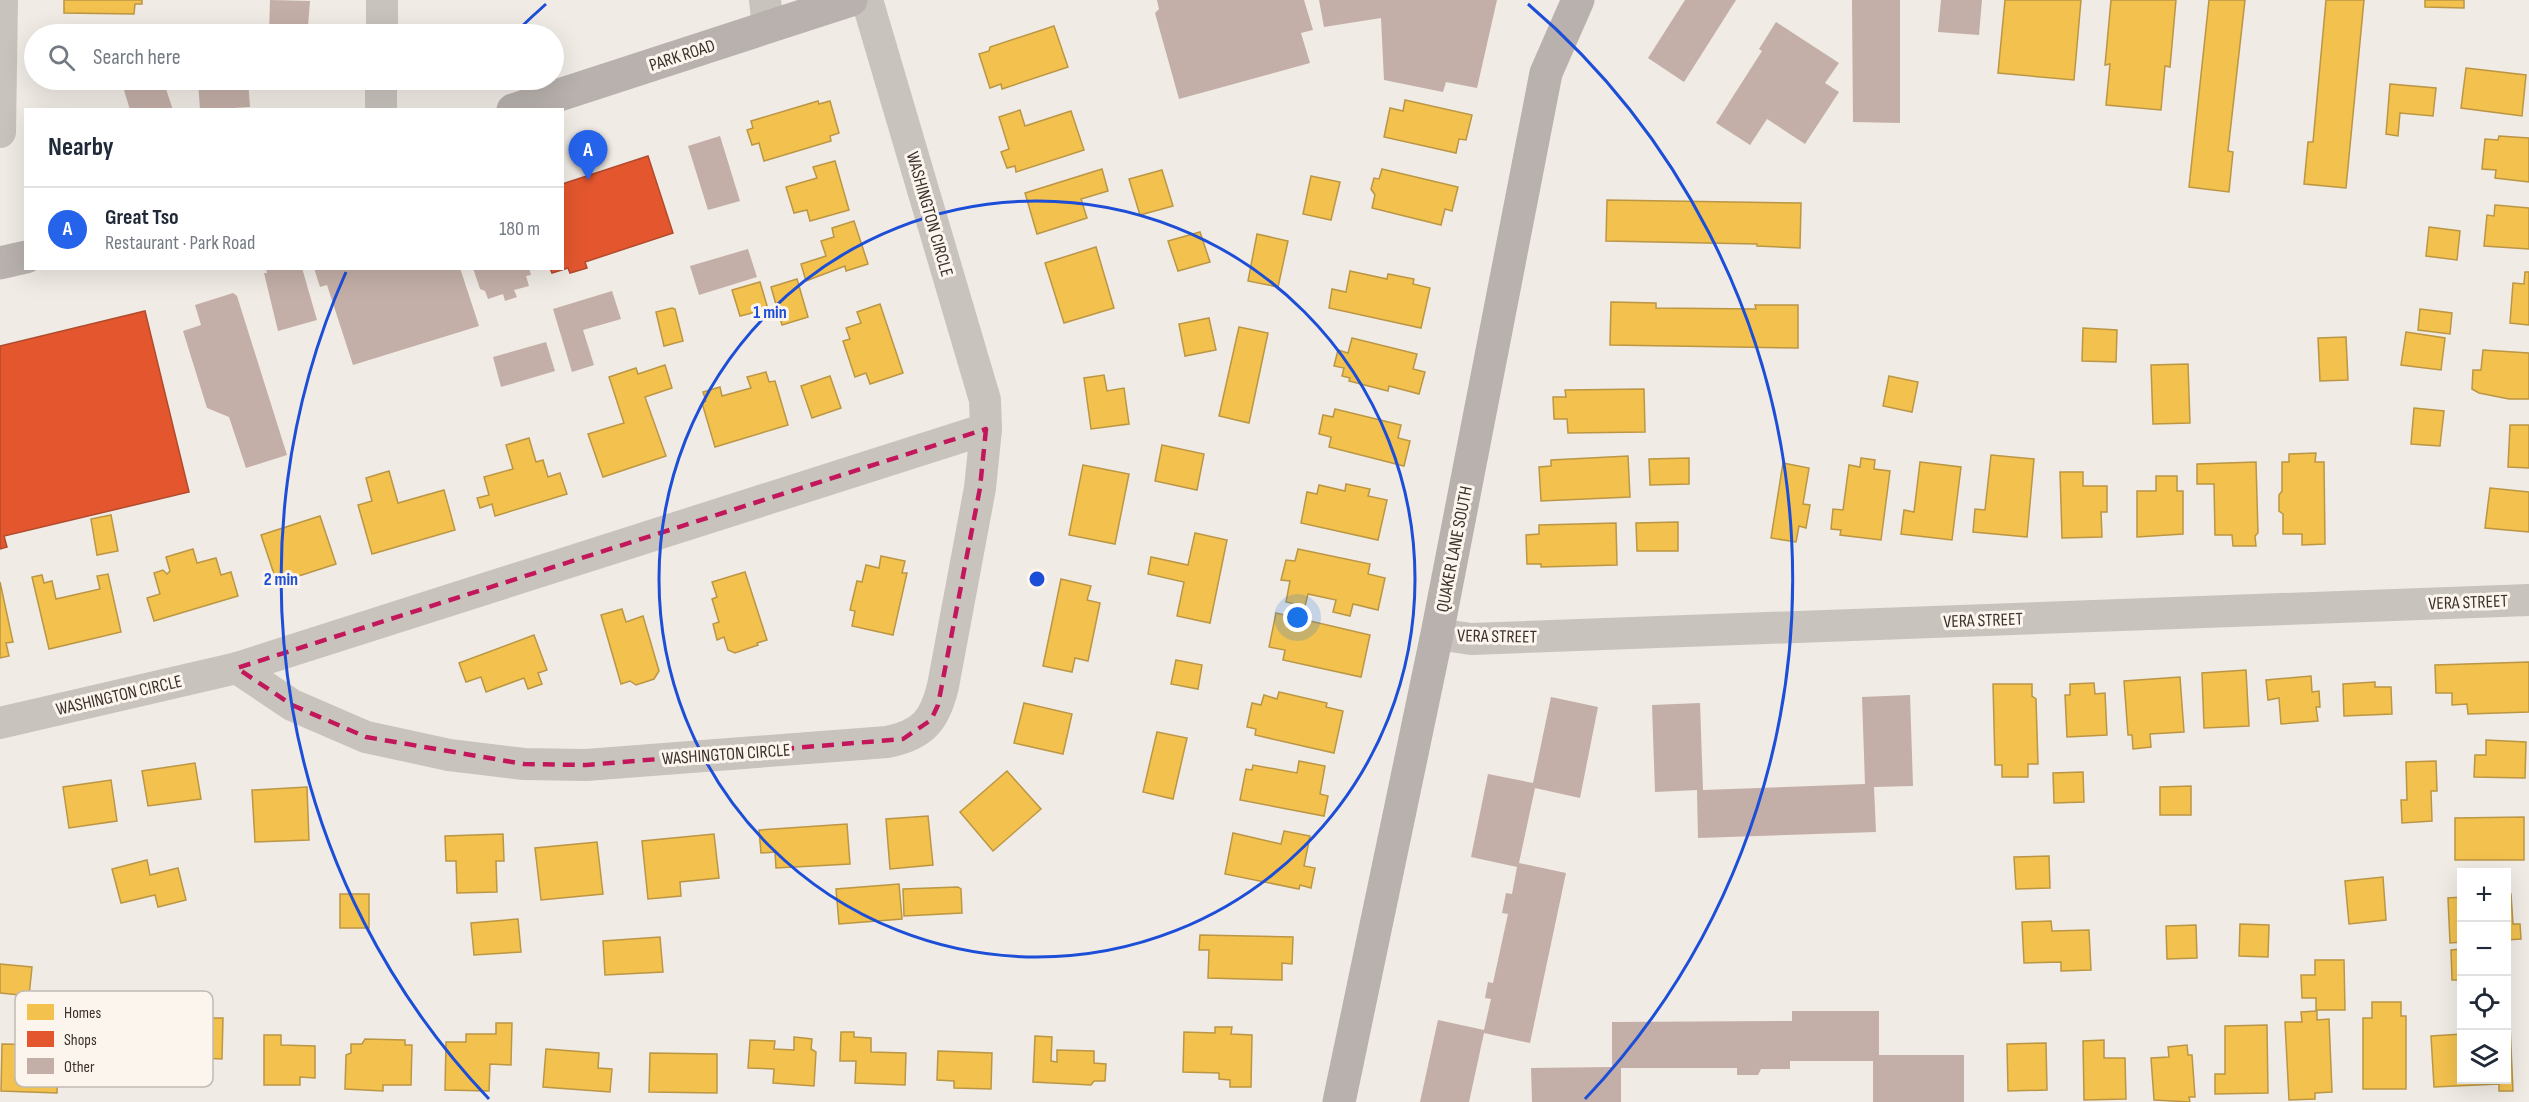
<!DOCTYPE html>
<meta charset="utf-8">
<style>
body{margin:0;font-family:"Sofia Sans Condensed",sans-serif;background:#f2f2f3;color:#1f2937}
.controls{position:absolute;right:18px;bottom:18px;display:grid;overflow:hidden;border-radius:0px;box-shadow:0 6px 24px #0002}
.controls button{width:54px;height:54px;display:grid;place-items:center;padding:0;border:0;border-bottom:2px solid #e0e1e3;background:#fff;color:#1f2937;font:30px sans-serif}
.you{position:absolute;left:1298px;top:618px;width:21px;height:21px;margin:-15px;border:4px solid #fff;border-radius:50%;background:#1a73e8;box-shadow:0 0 0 9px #1a73e833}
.badge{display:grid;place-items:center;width:39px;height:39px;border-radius:50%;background:#2563eb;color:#fff;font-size:20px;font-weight:700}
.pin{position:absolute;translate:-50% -50px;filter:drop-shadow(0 2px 3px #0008)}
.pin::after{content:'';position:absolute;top:32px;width:21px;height:18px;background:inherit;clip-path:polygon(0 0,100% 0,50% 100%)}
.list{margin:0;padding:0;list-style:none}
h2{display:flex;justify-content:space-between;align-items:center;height:78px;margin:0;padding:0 24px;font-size:26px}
h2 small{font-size:20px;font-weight:400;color:#747a83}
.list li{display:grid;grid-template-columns:39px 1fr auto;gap:18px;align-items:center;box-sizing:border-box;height:84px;padding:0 24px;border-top:2px solid #e0e1e3}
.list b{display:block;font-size:22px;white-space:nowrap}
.list p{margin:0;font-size:20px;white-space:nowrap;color:#747a83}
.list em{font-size:20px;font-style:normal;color:#747a83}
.icon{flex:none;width:33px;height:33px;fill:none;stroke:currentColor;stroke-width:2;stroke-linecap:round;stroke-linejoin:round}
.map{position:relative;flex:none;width:2529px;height:1102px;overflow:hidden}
.search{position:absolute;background:#fff;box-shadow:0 6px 24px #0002;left:24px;top:24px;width:540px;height:66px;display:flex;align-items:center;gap:15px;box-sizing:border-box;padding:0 21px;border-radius:33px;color:#747a83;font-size:22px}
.panel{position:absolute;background:#fff;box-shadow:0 6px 24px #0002;left:24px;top:108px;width:540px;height:162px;border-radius:0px}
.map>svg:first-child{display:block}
</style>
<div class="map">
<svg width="2529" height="1102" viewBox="0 0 2529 1102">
<rect width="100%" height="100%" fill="#f0ebe5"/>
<g fill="#f2c14e" stroke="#bb9644" stroke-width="1.5">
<polygon points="64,0 142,0 142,4 135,4 134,14 64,13"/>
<polygon points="2005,0 2081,0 2074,80 1998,73"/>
<polygon points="2111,0 2176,0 2170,67 2165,66 2161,110 2106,105 2110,64 2105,65"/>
<polygon points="2209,0 2245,0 2228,151 2233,152 2229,192 2189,187"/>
<polygon points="2326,0 2364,0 2346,188 2304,184 2308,142 2313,142"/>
<polygon points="2425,0 2464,0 2464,8 2425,7"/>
<polygon points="1054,26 1068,67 1002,89 1001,84 990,88 979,54 989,51 990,47"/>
<polygon points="2466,68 2526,75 2522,116 2461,108"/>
<polygon points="2390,84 2436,88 2433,116 2400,113 2398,136 2386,134"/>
<polygon points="1405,100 1472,115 1466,140 1459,139 1456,153 1384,137 1390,108 1403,111"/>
<polygon points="818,101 819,104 830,101 839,133 830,136 831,141 764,161 759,143 752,145 747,130 753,128 751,121"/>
<polygon points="1020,110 1025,126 1071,111 1084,150 1016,172 1015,166 1007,168 1001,152 1009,149 999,117"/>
<polygon points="2499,136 2529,138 2529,182 2495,178 2496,170 2482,169 2485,139 2498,140"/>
<polygon points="835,161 849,210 810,221 807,210 794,213 786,187 817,178 813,167"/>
<polygon points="1102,169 1108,191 1081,199 1087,218 1037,234 1025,193"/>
<polygon points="1382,169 1458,187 1452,211 1445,209 1441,225 1372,208 1375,195 1371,189 1374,178 1379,179"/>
<polygon points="1162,170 1173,206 1140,215 1129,179"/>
<polygon points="1311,176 1340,182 1331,220 1303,214"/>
<polygon points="1607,200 1801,203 1800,248 1757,246 1757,244 1606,241"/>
<polygon points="2495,205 2529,208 2529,249 2484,246 2487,215 2494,216"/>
<polygon points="854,221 868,264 846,271 845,266 806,281 801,264 826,256 821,241 834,237 832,228"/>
<polygon points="2429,227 2460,231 2457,260 2426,256"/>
<polygon points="1200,232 1210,262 1178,271 1168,241"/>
<polygon points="1257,234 1288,241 1278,287 1248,281"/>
<polygon points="1096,247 1114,308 1064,323 1045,263"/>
<polygon points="1350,271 1387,279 1388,274 1414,279 1413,284 1430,288 1421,328 1329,308 1332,289 1346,292"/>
<polygon points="2525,272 2529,272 2529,325 2510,323 2513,283 2524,284"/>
<polygon points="797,279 808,317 782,325 771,287"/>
<polygon points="760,282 768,309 740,316 732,290"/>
<polygon points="1611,302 1656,303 1656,308 1756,309 1755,305 1798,305 1798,348 1610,345"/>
<polygon points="880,304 903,373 870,384 866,373 855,377 843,341 850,339 846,328 861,323 857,312"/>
<polygon points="672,308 675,309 683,341 664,346 656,312"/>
<polygon points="2420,309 2452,313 2450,334 2418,330"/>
<polygon points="1209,318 1216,350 1185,356 1179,324"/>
<polygon points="1239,327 1268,333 1249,423 1219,416"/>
<polygon points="2083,328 2117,330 2116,362 2082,361"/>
<polygon points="2406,332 2445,338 2441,370 2401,365"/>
<polygon points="2346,337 2348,380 2320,381 2318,338"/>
<polygon points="1352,338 1417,354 1413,369 1425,372 1419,394 1389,386 1388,391 1349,381 1350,378 1342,376 1344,368 1334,366 1338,350 1348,353"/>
<polygon points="2483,350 2529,353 2529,399 2509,399 2479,393 2472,389 2473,370 2481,370"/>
<polygon points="2188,364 2190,423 2153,424 2151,365"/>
<polygon points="665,365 672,388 645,397 666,456 603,477 588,434 624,423 609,377 636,368 638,374"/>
<polygon points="766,372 769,382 775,381 788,425 715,447 702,403 706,401 703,392 720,387 722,396 751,388 747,377"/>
<polygon points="1104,375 1107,391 1124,388 1129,424 1091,429 1084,378"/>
<polygon points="830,376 841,408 812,418 801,386"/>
<polygon points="1889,376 1918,382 1912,412 1883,406"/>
<polygon points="1644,389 1645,432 1568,433 1567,419 1554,419 1553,397 1566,397 1565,390"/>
<polygon points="2414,408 2444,411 2440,446 2411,444"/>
<polygon points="1335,409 1401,425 1398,438 1410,441 1404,466 1329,447 1331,437 1319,434 1323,415 1333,417"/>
<polygon points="2510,425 2529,425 2529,468 2508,467"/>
<polygon points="529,438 536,462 543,460 548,477 560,473 567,494 495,516 492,504 480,508 477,498 489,495 484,477 513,469 506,445"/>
<polygon points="1162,445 1204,454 1197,490 1155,481"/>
<polygon points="2316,453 2315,462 2324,462 2325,544 2302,545 2302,534 2283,534 2283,514 2279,511 2279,495 2282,491 2282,462 2289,462 2289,454"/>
<polygon points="1991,455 2034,459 2027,537 1973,532 1975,509 1985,510"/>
<polygon points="1628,456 1630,497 1541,501 1539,467 1551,466 1551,460"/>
<polygon points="1689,458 1689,484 1650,485 1649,459"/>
<polygon points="1861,458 1875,460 1874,469 1890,471 1881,540 1840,535 1841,530 1831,529 1833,509 1843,510 1849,465 1860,467"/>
<polygon points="1920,462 1961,467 1952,540 1901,534 1904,510 1914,512"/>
<polygon points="2256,462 2258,533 2255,536 2256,546 2233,546 2232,535 2215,535 2214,484 2197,484 2197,464"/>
<polygon points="1783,463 1809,468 1803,504 1810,505 1806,528 1799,526 1796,542 1771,538"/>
<polygon points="1083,465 1129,474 1115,544 1069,535"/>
<polygon points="389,471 398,503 444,490 455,530 372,554 358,505 372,501 366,478"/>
<polygon points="2060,472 2083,472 2083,486 2107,486 2107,512 2101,512 2102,537 2062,538"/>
<polygon points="2156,476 2177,476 2177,491 2183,491 2183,534 2137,537 2137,491 2156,491"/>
<polygon points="1346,484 1370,489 1368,496 1387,500 1378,540 1301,523 1307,492 1317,494 1319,485 1345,491"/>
<polygon points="2490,488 2529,492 2529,532 2485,528"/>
<polygon points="111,515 118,551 97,555 91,519"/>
<polygon points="320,516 336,564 277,583 261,535"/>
<polygon points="1678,522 1678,551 1637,551 1636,523"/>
<polygon points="1616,523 1617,565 1541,567 1541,564 1527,564 1526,535 1539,534 1539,525"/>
<polygon points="1195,533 1227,540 1210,623 1177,616 1184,582 1148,574 1151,557 1188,565"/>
<polygon points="193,549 197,563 216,558 221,575 231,572 238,596 154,621 147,598 160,594 154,573 163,570 167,574 170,571 166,557"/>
<polygon points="1298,549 1370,564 1368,574 1385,578 1378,610 1353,604 1350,616 1333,612 1336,600 1308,594 1305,606 1286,602 1290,581 1281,580 1286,560 1295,561"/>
<polygon points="881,556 905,561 902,573 907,573 893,635 852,626 855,611 850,610 857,581 862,582 866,565 879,568"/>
<polygon points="745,572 767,640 757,643 758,645 735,653 728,650 724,637 717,640 713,624 719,622 712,599 717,597 712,582"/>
<polygon points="108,574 121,632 49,649 32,577 42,575 44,583 52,581 56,599 100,589 97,576"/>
<polygon points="1061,579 1091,586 1087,600 1100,603 1088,661 1075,658 1072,672 1043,666"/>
<polygon points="0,582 13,642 6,643 9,656 0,658"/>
<polygon points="622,609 626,622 643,616 659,671 654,679 636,685 630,681 621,684 601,615"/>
<polygon points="1276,613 1370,635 1361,677 1283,660 1285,650 1269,647"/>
<polygon points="534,635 547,670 538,673 542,684 528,689 524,678 486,692 481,677 466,682 459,663"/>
<polygon points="1176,660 1202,665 1198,689 1171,684"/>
<polygon points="2529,662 2529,712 2468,714 2467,704 2452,705 2452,693 2436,693 2435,665"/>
<polygon points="2246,670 2249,726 2204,728 2202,673"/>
<polygon points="2311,676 2312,692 2319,691 2320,707 2316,707 2318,721 2281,724 2279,698 2268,700 2266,680"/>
<polygon points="2180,677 2184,732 2150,734 2151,747 2133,749 2132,735 2128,735 2124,681"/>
<polygon points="2375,682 2375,687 2391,687 2392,714 2344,716 2343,684"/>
<polygon points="2094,683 2095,694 2105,693 2107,735 2067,737 2065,695 2070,695 2070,684"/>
<polygon points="1993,684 2032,684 2032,696 2036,699 2038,764 2028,764 2028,777 2002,777 2002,765 1995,765"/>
<polygon points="1279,692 1327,703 1326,707 1343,711 1334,753 1255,735 1256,729 1247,727 1252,703 1261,705 1264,695 1277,699"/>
<polygon points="1024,703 1072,714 1063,754 1014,743"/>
<polygon points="1157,732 1187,738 1173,799 1143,792"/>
<polygon points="2486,740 2526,742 2525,778 2474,777 2475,755 2486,755"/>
<polygon points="1299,761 1325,766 1320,794 1328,796 1324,816 1240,800 1246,769 1252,770 1253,765 1297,773"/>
<polygon points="2436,761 2437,791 2431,791 2432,821 2402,823 2401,800 2407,800 2406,762"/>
<polygon points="195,763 201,799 148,806 142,771"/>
<polygon points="1007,771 1041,809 993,851 960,812"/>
<polygon points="2083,772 2084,802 2054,803 2053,773"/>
<polygon points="111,780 117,821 69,828 63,787"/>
<polygon points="2191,786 2191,815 2160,815 2160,787"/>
<polygon points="307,787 309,840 255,842 252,790"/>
<polygon points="928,816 933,865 890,869 886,819"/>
<polygon points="2524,817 2524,860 2455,860 2455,818"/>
<polygon points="847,824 850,864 776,868 775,852 761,853 759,830"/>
<polygon points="1284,831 1310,836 1304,866 1315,868 1311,888 1300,885 1299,889 1225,874 1233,833 1281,844"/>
<polygon points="503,834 504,861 496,861 497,892 457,893 456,861 446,861 445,836"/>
<polygon points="714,834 719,878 680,882 681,896 648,899 642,841"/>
<polygon points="597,842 603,894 541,900 535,848"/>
<polygon points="2049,856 2050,888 2016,889 2014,857"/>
<polygon points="147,860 150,875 178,868 186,900 158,907 155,895 121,903 112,869"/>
<polygon points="2383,877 2386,920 2349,924 2345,881"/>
<polygon points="899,884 902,919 839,924 836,889"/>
<polygon points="958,887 961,889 962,913 904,916 903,889"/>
<rect x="340" y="894" width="29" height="34"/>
<polygon points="2511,894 2513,924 2520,924 2521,939 2506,940 2506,895"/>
<polygon points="2462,897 2462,942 2450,943 2448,898"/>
<polygon points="518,919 521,952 474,955 471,923"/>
<polygon points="2051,921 2052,931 2089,930 2091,970 2061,971 2061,962 2024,963 2022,922"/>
<polygon points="2240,924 2269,925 2268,957 2239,956"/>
<polygon points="2196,925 2197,958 2167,959 2166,926"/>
<polygon points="1200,935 1293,937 1292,964 1282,963 1282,980 1208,978 1209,950 1199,950"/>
<polygon points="660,937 663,972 605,975 603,941"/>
<polygon points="2462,949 2462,980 2452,980 2451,950"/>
<polygon points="2315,960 2344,960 2345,1010 2316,1010 2316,998 2302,998 2301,975 2315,975"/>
<polygon points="0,964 32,967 29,996 0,993"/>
<polygon points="2372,1002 2401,1002 2401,1016 2406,1016 2406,1089 2363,1089 2363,1018 2372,1018"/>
<polygon points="2506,1004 2509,1004 2513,1091 2499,1091 2499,1084 2434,1087 2431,1036 2462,1034 2462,1080 2506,1080"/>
<polygon points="2317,1011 2317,1020 2329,1019 2332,1092 2315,1093 2315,1099 2289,1100 2285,1022 2302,1022 2301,1012"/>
<polygon points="205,1018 223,1018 222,1059 200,1058 199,1084 155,1083 156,1056 165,1057 166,1042 199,1044 204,1039"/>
<polygon points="496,1023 512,1023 511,1065 490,1064 489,1091 445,1090 446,1042 466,1042 466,1034 496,1034"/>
<polygon points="2267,1025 2268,1093 2215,1094 2215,1074 2225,1074 2225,1026"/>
<polygon points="1215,1027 1232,1027 1231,1034 1252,1035 1251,1087 1230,1087 1230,1080 1219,1079 1219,1073 1183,1072 1184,1032 1215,1033"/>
<polygon points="841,1032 854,1032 854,1037 871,1038 871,1052 906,1053 905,1085 855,1083 856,1061 840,1061"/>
<polygon points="264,1035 281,1035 281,1045 315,1046 315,1078 300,1077 300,1085 264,1085"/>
<polygon points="1035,1036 1052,1037 1051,1061 1057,1062 1057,1050 1094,1051 1094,1063 1106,1064 1105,1081 1094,1081 1091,1085 1033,1082"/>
<polygon points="794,1037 812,1039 811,1049 816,1052 814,1086 773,1083 774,1069 748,1068 750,1040 775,1041 774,1049 794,1050"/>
<polygon points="365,1039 405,1040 405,1045 412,1045 411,1085 383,1085 383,1091 345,1089 346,1055 351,1053 351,1044 362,1044"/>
<polygon points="2104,1040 2104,1058 2125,1058 2126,1099 2084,1100 2083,1041"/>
<polygon points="2046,1043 2047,1090 2008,1091 2007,1044"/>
<polygon points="2,1044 58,1045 57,1093 1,1091"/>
<polygon points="2187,1045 2188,1055 2192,1055 2195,1097 2189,1097 2190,1102 2154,1100 2151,1058 2169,1057 2168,1047"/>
<polygon points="546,1049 599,1053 598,1068 612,1069 610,1092 543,1087"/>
<polygon points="938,1051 992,1053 991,1089 954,1088 954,1081 937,1080"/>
<polygon points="650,1053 717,1054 717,1093 649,1092"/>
</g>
<g fill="#e4572e" stroke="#b14b2d" stroke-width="1.5">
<polygon points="648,156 673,233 585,262 587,268 570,273 568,268 552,273 550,268 562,268 562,184"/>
<polygon points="145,311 189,492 4,536 7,547 0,549 0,346"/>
</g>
<g fill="#c3afa7">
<polygon points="270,0 310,1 308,26 316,27 315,34 269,34"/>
<polygon points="1157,0 1304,0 1313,30 1301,33 1310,63 1179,99 1155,13 1159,9"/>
<polygon points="1319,0 1497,0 1477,88 1446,82 1443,92 1384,80 1381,18 1324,27"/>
<polygon points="1685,0 1736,0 1684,82 1648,58"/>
<polygon points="1852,0 1900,0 1900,123 1853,122"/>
<polygon points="1941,0 1982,0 1979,35 1938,32"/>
<polygon points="1776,22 1839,63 1825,83 1839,92 1805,144 1767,119 1750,145 1716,123 1762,51 1759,49"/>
<polygon points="121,80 163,80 173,110 130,110"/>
<polygon points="198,80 248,80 250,107 200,110"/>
<polygon points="266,80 313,80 312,88 266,86"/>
<polygon points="720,136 740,201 708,210 688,146"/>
<polygon points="748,249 757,277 699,295 690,266"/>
<polygon points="266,268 302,268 317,320 278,331 264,273 267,273"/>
<polygon points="314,268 460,268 479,326 353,365 327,285 320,287"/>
<polygon points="473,268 529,268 531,275 526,276 529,286 514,290 517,297 505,301 503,294 488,299 485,291 480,289"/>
<polygon points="612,291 621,319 583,330 594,365 572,372 553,309"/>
<polygon points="233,293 237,296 287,455 246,468 229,417 207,408 183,331 201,325 195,305"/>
<polygon points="546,342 555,371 501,387 493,357"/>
<polygon points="1910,695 1913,786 1874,787 1876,832 1698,838 1697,790 1655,792 1652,705 1700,703 1703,790 1865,784 1862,697"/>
<polygon points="1551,697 1598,707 1580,798 1535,788 1519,863 1566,873 1530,1043 1484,1033 1469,1102 1420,1102 1438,1020 1484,1030 1491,999 1485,998 1488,982 1493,983 1508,914 1502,913 1506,893 1512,894 1517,867 1471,857 1488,774 1533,783"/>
<polygon points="1792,1011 1879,1011 1879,1055 1964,1055 1964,1102 1873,1102 1873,1061 1790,1061 1790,1069 1761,1069 1758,1075 1737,1075 1737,1068 1621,1068 1621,1102 1532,1102 1531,1068 1612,1067 1612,1022 1792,1021"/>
</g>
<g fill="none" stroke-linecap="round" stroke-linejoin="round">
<g stroke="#c9c3be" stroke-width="32">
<polyline points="765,0 768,27"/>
<polyline points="382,34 382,0"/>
<polyline points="381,110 381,80"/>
<polyline points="0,132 2,0"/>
<polyline points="1437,634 1471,639 2529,600"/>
<path d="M 237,668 L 292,705 L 366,737 L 449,755 L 524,764 L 586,765 L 887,742 C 923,735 935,720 943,686 L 980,488 L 986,429 L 985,400 L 867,0"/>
<polyline points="0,723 237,668 986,429"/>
</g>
<g stroke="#b8b1ad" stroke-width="33">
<polyline points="513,110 851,0"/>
<polyline points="0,263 26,257"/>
<polyline points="1339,1102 1437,634 1546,73 1578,0"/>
</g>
</g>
<path fill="none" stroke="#c2185b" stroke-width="4.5" stroke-dasharray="12 8" stroke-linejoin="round" d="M 986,429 L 980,488 L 938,705 L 931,720 L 903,739 L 586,765 L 524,764 L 366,737 L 292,705 L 237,668 Z"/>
<g fill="none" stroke="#1d4ed8" stroke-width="3">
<circle cx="1037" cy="579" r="378"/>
<path d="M489 1099A756 756 0 0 1 346 272M517 31A756 756 0 0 1 546 4M1528 4A756 756 0 0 1 1585 1099"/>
</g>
<g text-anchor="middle" stroke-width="6" stroke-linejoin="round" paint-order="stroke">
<g font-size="18" fill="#3b302b" stroke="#fbf5ee">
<text transform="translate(682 55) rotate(-18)" y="6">PARK ROAD</text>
<text transform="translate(930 214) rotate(74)" y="6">WASHINGTON CIRCLE</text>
<text transform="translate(1454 549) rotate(-79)" y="6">QUAKER LANE SOUTH</text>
<text transform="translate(2468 602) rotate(-2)" y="6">VERA STREET</text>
<text transform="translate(1983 620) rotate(-2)" y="6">VERA STREET</text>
<text transform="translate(1497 636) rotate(1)" y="6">VERA STREET</text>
<text transform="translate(119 695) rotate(-13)" y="6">WASHINGTON CIRCLE</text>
<text transform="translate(726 754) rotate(-4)" y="6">WASHINGTON CIRCLE</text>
</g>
</g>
<rect x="15" y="991" width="198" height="96" rx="9" fill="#fbf5ee" stroke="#c1bab4" stroke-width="1.5"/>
<rect x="27" y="1004" width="27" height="16" fill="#f2c14e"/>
<rect x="27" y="1031" width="27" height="16" fill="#e4572e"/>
<rect x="27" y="1058" width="27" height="16" fill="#c3afa7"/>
<g font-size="16" fill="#3b302b">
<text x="64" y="1018">Homes</text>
<text x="64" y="1045">Shops</text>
<text x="64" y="1072">Other</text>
</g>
<circle cx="1037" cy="579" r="9" fill="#1d4ed8" stroke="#fbf5ee" stroke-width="3"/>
<g font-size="18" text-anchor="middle" font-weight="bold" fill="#1d4ed8" stroke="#fbf5ee" stroke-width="6" stroke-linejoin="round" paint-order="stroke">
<text x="770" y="318">1 min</text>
<text x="281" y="585">2 min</text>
</g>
</svg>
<div class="controls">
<button>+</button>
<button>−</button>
<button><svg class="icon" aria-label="locate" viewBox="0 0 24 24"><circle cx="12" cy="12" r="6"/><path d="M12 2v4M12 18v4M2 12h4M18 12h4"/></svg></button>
<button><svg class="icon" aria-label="layers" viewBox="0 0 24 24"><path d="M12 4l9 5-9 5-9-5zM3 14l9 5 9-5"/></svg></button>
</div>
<div class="you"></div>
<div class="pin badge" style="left:588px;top:180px">A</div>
<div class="search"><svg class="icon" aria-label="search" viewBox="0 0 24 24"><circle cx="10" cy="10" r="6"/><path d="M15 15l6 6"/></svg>Search here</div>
<section class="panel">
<h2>Nearby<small></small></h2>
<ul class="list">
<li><span class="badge">A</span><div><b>Great Tso</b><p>Restaurant · Park Road</p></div><em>180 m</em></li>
</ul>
</section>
</div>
